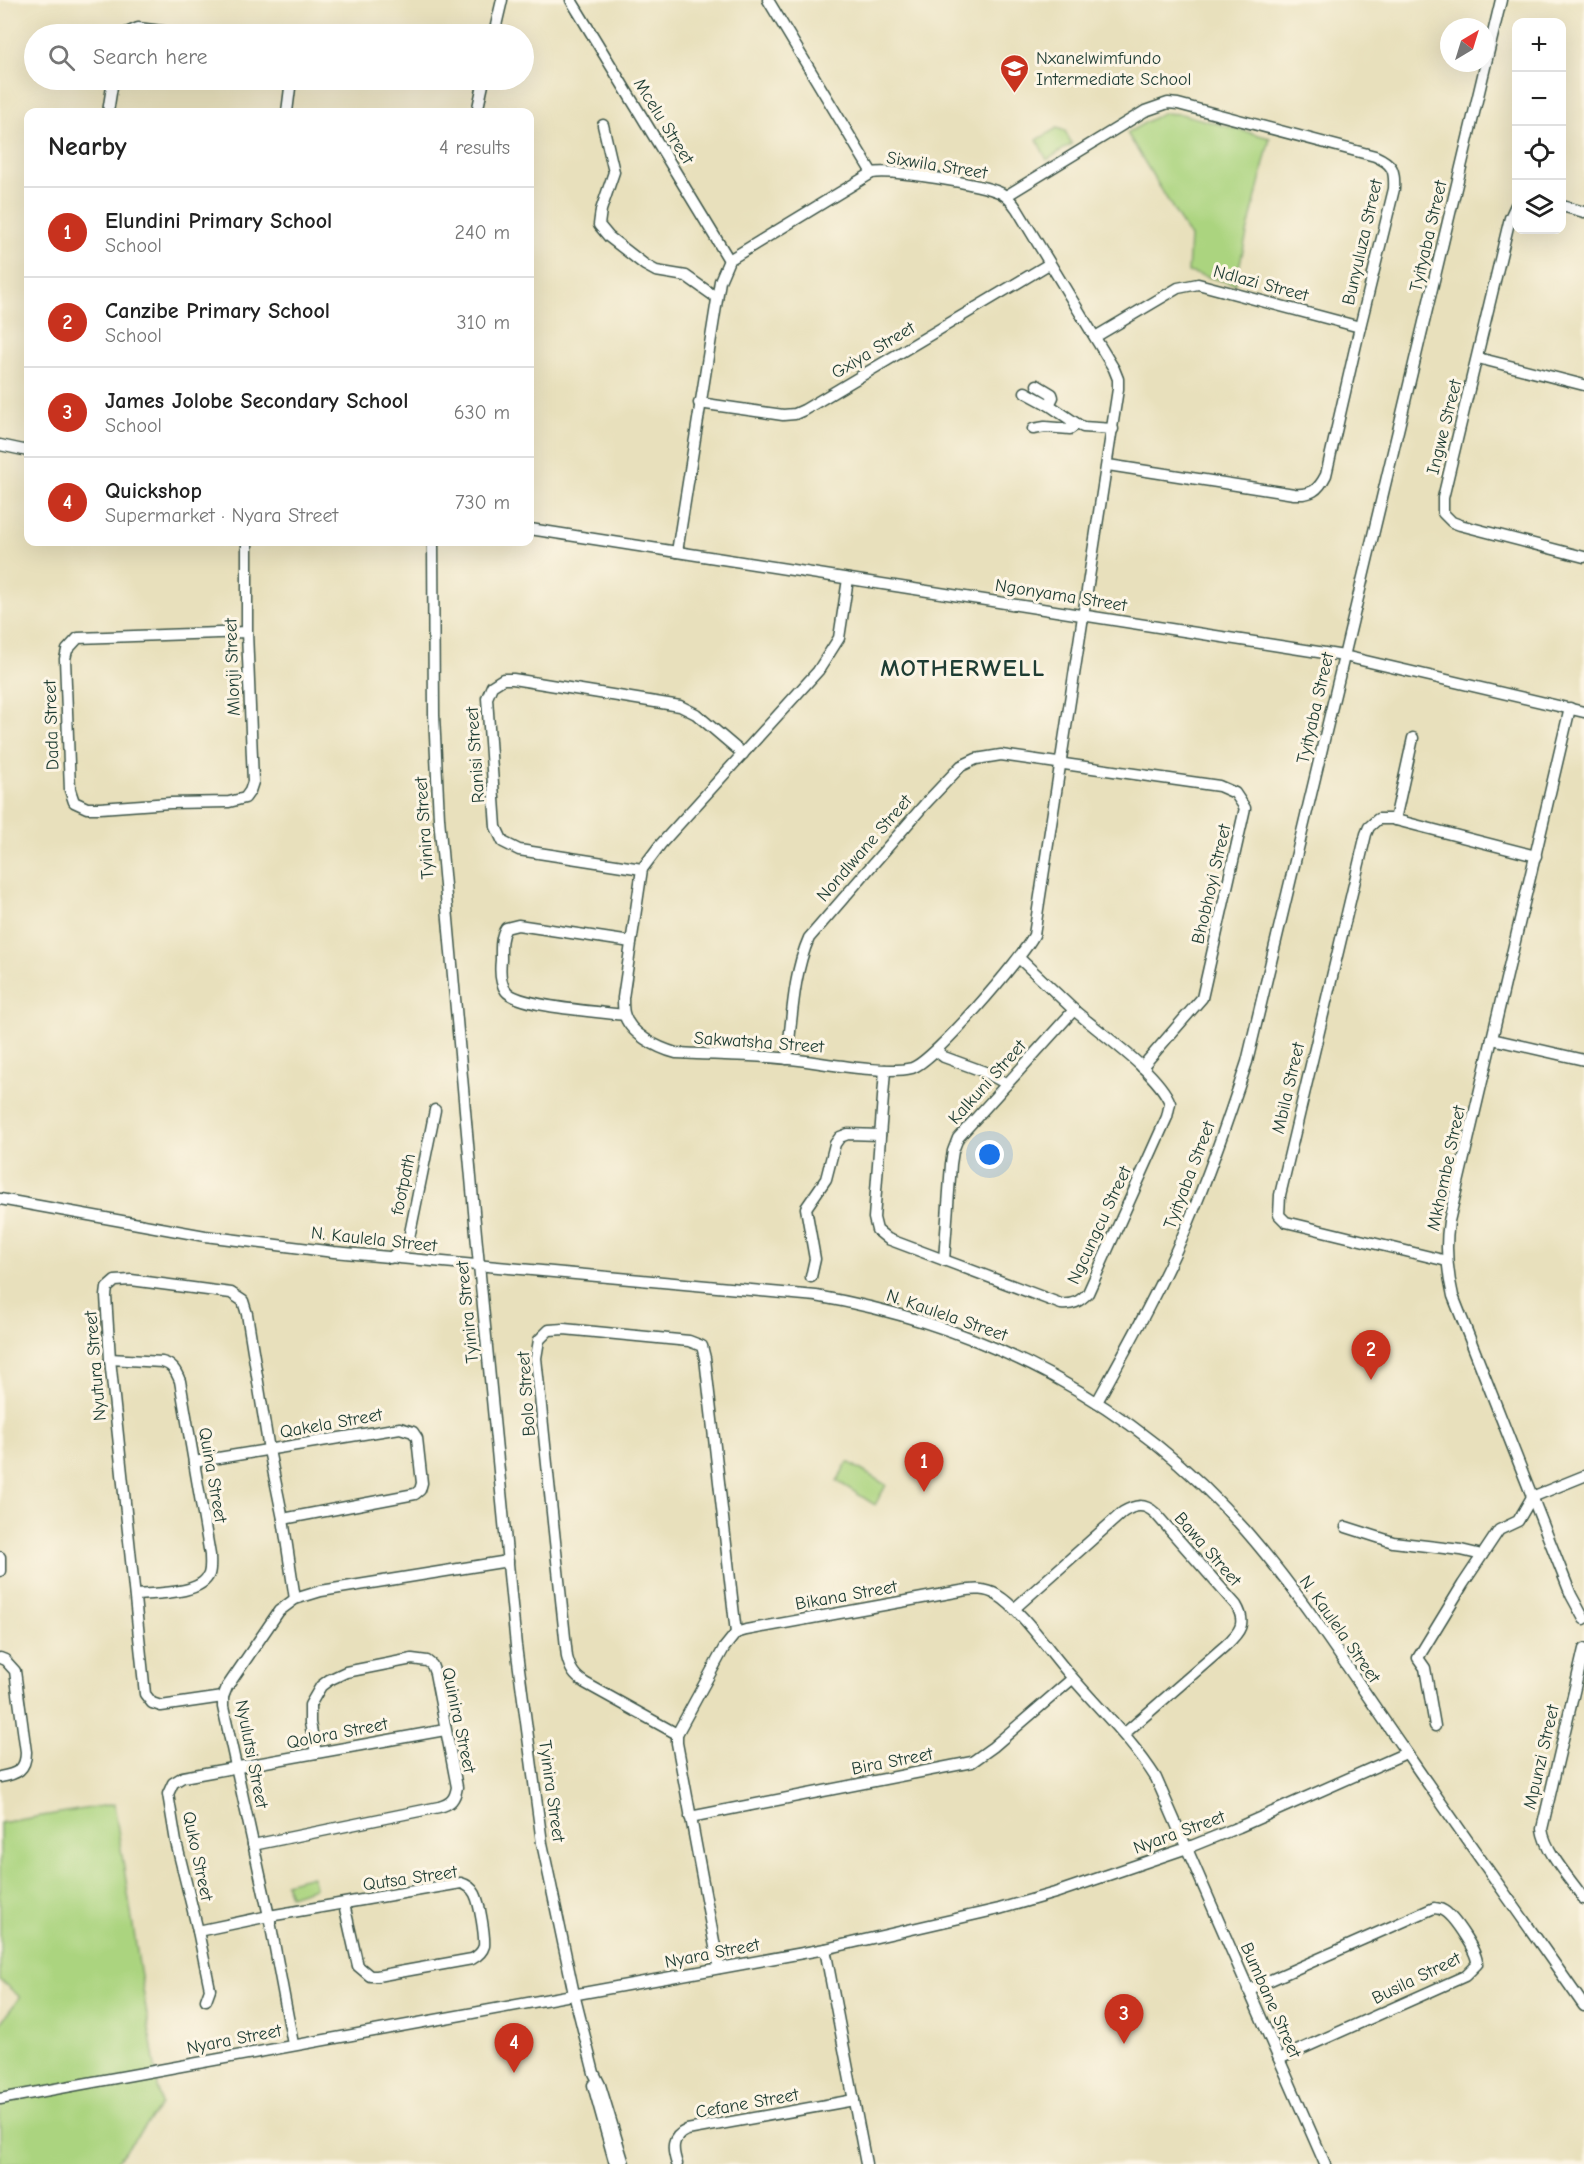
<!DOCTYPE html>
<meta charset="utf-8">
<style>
body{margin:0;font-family:"Comic Neue",sans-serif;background:#f2f2f2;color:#222}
.controls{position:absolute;right:18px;top:18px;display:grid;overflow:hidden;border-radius:12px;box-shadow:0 6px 24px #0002}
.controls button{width:54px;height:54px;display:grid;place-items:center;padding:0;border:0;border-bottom:2px solid #e0e0e0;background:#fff;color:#222;font:30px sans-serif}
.compass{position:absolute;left:1440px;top:18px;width:54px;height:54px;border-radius:50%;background:#fff;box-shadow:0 6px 24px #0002;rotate:38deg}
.you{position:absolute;left:990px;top:1155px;width:21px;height:21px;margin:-15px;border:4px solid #fff;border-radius:50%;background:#1a73e8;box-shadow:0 0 0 9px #1a73e833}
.badge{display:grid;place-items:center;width:39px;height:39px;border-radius:50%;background:#c8321e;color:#fff;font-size:20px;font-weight:700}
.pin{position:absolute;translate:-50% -50px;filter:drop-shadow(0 2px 3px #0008)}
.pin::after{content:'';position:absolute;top:32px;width:21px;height:18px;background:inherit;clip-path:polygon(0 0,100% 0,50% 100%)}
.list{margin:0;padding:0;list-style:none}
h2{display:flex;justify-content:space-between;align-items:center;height:78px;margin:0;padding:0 24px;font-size:26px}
h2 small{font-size:20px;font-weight:400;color:#767676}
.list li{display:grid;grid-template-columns:39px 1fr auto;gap:18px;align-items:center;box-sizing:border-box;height:90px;padding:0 24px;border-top:2px solid #e0e0e0}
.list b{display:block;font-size:22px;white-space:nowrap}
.list p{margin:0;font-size:20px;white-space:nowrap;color:#767676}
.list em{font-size:20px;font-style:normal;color:#767676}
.icon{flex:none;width:33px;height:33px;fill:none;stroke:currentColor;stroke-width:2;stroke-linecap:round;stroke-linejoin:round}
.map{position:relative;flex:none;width:1584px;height:2164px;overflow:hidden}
.search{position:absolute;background:#fff;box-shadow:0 6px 24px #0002;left:24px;top:24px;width:510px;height:66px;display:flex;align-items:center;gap:15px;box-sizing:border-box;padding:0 21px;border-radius:33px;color:#767676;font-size:22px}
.panel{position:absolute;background:#fff;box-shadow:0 6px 24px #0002;left:24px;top:108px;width:510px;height:438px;border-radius:12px}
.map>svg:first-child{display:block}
</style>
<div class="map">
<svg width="1584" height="2164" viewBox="0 0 1584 2164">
<rect width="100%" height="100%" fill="#fcf5e5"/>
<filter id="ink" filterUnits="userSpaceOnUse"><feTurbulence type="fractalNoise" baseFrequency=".0167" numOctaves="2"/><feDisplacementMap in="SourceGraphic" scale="12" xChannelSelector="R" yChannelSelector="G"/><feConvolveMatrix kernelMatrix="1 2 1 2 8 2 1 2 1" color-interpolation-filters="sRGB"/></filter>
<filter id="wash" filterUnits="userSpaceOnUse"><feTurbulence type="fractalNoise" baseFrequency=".008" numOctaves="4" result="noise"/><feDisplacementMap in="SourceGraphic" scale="24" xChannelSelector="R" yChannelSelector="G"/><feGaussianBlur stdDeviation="1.35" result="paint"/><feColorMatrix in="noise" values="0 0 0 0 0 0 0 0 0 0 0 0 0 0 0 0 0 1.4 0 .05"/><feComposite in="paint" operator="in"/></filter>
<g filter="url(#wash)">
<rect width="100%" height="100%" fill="#e8e0bc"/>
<g fill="#abd47f" stroke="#65885a" stroke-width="1.5">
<polygon points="1162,113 1181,114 1270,138 1235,284 1188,272 1190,237 1127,133"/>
<polygon points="1057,128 1065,131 1072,144 1047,160 1037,140"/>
<polygon points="848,1462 886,1485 875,1505 837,1481"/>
<polygon points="114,1804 161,2105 115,2164 0,2164 0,2023 20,1997 0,1980 0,1823"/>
<polygon points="312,1876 315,1888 290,1896 285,1883"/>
</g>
</g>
<g filter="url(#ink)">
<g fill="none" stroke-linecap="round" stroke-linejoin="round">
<defs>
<g id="minor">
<polyline points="571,0 729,260"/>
<polyline points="768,0 872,173"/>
<polyline points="124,34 138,28 185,34"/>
<polyline points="494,34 502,0"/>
<polyline points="108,112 113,80"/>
<polyline points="287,112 291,80"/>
<polyline points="477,112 484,80"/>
<polyline points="603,125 614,172 601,210 599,225 609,237 645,265 656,271 686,276 717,298"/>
<path d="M 1006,196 L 1145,111 L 1168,103 L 1178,104 L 1375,156 C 1393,164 1395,170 1394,189 L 1360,327 L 1326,475 C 1318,491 1311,495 1294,494 L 1108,465"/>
<polyline points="1516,205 1510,218 1443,498 1443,513 1452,522 1460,525 1584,557"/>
<polyline points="1562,206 1584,212"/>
<polyline points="1095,337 1178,288 1198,284 1360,327"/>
<polyline points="1478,358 1584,385"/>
<polyline points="1037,385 1052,394 1053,397 1049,405"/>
<polyline points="1025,392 1049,405 1077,424"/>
<polyline points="699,403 783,415 795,414 804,410 1049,264"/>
<polyline points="1033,429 1045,427 1070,429 1077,424 1083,427 1113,429"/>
<polyline points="0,445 28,451"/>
<polyline points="530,529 1344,656 1584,712"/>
<polyline points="247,542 247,632 253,782 250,791 245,798 229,802 170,803 100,808 87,808 74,802 70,790 65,659 67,650 78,638 247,632"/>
<polyline points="433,542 434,715 439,818 476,1234 516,1646 542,1843 574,1994 594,2073 600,2085 624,2164"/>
<path d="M 677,552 L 720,281 L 729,260 L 872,173 C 892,169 982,184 1001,193 C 1008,197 1013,203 1017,209 L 1114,369 L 1118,379 L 1118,389 L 1034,935 C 1022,958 934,1061 912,1068 C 884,1075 821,1062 790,1059 C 752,1055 714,1055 676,1053 C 658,1048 629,1034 624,1013 C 623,1009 623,1003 623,998 L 642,869 L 660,845 L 818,671 L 839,638 L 848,579"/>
<path d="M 1570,708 L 1449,1221 C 1445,1247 1447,1271 1453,1296 L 1571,1595 L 1584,1619"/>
<polyline points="1395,820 1413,738"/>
<polyline points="642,869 519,850 503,842 496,827 487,698 492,686 503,679 513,679 680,706 696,714 743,754"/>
<path d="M 624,1015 C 602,1012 518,1007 506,991 C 500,983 500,969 501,960 C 501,949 500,937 506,928 L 518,925 L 631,942"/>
<polyline points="1492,1039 1584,1060"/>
<polyline points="936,1051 944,1057 985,1072 1007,1084"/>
<path d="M 787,1059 C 792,1020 793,974 809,938 L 925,804 L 961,766 L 976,759 L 1001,755 L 1219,786 L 1235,793 L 1245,808 L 1202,998 L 1142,1067"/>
<path d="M 885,1070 L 874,1218 L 877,1230 L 888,1239 L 1061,1304 C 1073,1305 1079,1302 1088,1293 L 1167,1117 L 1170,1103 C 1158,1072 1100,1033 1074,1010 C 1056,993 1038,976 1020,959"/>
<path d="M 0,1199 L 205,1236 L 334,1252 L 816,1296 C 984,1325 1133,1401 1246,1531 C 1306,1600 1354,1678 1406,1752 C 1464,1837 1525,1921 1584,2006"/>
<polyline points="390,1258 408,1243 435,1110"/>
<polyline points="944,1260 951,1164 953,1151 958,1138 1074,1010"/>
<polyline points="1447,1261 1286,1222 1279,1215 1280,1195 1366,834 1369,827 1378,819 1392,819 1536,856"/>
<polyline points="811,1277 815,1259 806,1208 826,1179 835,1144 840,1137 848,1134 880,1135"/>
<path d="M 110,1359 L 162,1362 C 172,1364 176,1371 180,1381 L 210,1555 C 210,1561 211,1568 209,1574 C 201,1595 154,1593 135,1595"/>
<path d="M 1097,1402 C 1129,1344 1161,1287 1187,1226 C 1210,1172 1229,1117 1247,1062 L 1501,0"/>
<polyline points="194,1462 400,1428 413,1432 417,1438 422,1483 420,1490 415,1494 283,1519"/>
<polyline points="1346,1527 1393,1542 1461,1550 1482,1555"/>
<polyline points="0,1557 0,1571"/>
<path d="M 1014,1609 L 1123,1512 C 1135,1505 1144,1503 1155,1513 L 1236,1605 C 1247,1623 1240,1632 1226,1645 L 1124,1734"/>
<path d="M 1584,1649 L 1542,1829 C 1545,1852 1571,1880 1584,1899"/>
<path d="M 0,1658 L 5,1660 L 15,1671 L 26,1752 C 26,1770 17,1774 0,1777"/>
<polyline points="223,1697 161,1706 152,1703 145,1694 110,1359 106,1296 107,1288 115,1281 131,1280 231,1293 243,1301 247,1314 269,1450 283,1519 295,1599"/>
<polyline points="1435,1726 1425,1668 1418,1658 1463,1584 1499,1530 1518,1521 1532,1497 1584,1476"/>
<path d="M 677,1734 L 585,1683 C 574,1676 570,1669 567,1657 L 536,1358 L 539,1340 L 549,1330 L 564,1329 L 689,1341 L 702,1346 L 705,1358 L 736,1633"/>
<polyline points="690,1817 972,1762 993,1747 1072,1679"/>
<path d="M 253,1845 L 439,1807 C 451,1804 455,1799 457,1787 L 435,1673 L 432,1665 L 427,1661 L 412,1659 L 346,1672 L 329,1680 L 321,1686 L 310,1705 L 310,1723 L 316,1753"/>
<path d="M 198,1931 L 269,1916 L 461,1883 C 468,1885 472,1888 475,1894 C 480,1904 485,1936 484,1946 C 482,1953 478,1956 472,1959 L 377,1976 L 370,1976 L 358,1966 L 344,1904"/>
<polyline points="825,1949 866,2164"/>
<path d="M 719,1968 L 677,1743 L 677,1734 L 724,1648 L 736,1633 L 746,1630 L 961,1591 C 974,1589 986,1588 997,1595 C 1021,1609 1051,1654 1071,1676 C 1100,1710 1132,1740 1156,1778 L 1325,2164"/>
<path d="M 1248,1990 L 1434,1908 C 1439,1909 1440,1908 1444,1911 C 1454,1917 1478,1953 1477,1964 L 1465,1976 L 1279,2059"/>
<polyline points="206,2000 210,1989 198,1931 176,1842 168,1794 173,1783 183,1777 445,1730"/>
<polyline points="293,2044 269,1916 223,1707 223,1697 227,1687 279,1611 295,1599 321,1591 508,1561"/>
<polyline points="593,2085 615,2164"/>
<polyline points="0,2099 825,1949 999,1909 1055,1893 1187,1848 1239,1827 1406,1753"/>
<path d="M 677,2164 C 672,2149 671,2137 687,2130 L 854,2100"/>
</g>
</defs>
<use href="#minor" stroke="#3d5548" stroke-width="13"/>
<use href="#minor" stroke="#fff" stroke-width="10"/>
</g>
</g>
<defs>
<symbol id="school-pin" viewBox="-11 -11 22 30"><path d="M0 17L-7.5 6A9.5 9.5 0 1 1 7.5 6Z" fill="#c8321e" stroke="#fcf5e5"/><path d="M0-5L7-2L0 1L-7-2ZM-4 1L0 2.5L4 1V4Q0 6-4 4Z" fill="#fff"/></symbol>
</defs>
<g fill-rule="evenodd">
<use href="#school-pin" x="998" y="52" width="33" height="45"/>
</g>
<g text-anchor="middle" stroke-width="6" stroke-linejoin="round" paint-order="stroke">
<g font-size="18" fill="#1f3d34" stroke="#fcf5e5" text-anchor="start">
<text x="1036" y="64">Nxanelwimfundo<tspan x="1036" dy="21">Intermediate School</tspan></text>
</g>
<g font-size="18" fill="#1f3d34" stroke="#fcf5e5">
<text transform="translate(664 121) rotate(58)" y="6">Mcelu Street</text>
<text transform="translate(937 165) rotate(9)" y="6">Sixwila Street</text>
<text transform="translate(1428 236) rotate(-77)" y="6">Tyityaba Street</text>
<text transform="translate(1362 242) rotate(-77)" y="6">Bunyuluza Street</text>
<text transform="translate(1261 283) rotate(15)" y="6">Ndlazi Street</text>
<text transform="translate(873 350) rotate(-31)" y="6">Gxiya Street</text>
<text transform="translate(1444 427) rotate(-76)" y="6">Ingwe Street</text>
<text transform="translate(1061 595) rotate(9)" y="6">Ngonyama Street</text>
<text transform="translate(232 667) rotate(-92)" y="6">Mlonji Street</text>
<text transform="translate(1315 708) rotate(-77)" y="6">Tyityaba Street</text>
<text transform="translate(51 725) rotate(-92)" y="6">Dada Street</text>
<text transform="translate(475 755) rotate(-94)" y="6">Ranisi Street</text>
<text transform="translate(424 828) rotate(-94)" y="6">Tyinira Street</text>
<text transform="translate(864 848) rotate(-49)" y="6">Nondlwane Street</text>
<text transform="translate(1211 884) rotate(-77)" y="6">Bhobhoyi Street</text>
<text transform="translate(759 1042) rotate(4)" y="6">Sakwatsha Street</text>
<text transform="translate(987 1082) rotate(-48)" y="6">Kalkuni Street</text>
<text transform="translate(1288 1088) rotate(-77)" y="6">Mbila Street</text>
<text transform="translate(1446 1168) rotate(-78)" y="6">Mkhombe Street</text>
<text transform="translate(1189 1175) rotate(-69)" y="6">Tyityaba Street</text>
<text transform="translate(403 1184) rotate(-78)" y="6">footpath</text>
<text transform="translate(1099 1225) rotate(-65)" y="6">Ngcungcu Street</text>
<text transform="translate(374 1239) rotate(6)" y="6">N. Kaulela Street</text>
<text transform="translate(467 1312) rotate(-96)" y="6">Tyinira Street</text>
<text transform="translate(947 1315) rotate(19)" y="6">N. Kaulela Street</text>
<text transform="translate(95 1366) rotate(-95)" y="6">Nyutura Street</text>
<text transform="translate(526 1394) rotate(-94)" y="6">Bolo Street</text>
<text transform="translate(331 1423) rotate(-10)" y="6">Qakela Street</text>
<text transform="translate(213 1475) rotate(80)" y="6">Quina Street</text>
<text transform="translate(1208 1549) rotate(49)" y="6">Bawa Street</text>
<text transform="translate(846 1595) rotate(-10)" y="6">Bikana Street</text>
<text transform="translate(1340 1629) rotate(55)" y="6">N. Kaulela Street</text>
<text transform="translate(459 1720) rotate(78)" y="6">Quinira Street</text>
<text transform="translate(337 1733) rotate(-11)" y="6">Qolora Street</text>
<text transform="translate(252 1754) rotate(79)" y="6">Nyulutsi Street</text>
<text transform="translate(1541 1757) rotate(-77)" y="6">Mpunzi Street</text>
<text transform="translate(892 1761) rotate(-11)" y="6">Bira Street</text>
<text transform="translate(552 1791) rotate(82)" y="6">Tyinira Street</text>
<text transform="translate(1179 1832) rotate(-20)" y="6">Nyara Street</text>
<text transform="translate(198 1856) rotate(78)" y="6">Quko Street</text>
<text transform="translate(410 1878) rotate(-8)" y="6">Qutsa Street</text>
<text transform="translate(712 1953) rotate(-11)" y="6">Nyara Street</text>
<text transform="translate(1416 1978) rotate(-26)" y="6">Busila Street</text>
<text transform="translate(1271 2000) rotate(66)" y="6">Bumbane Street</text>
<text transform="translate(234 2039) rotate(-11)" y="6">Nyara Street</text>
<text transform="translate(747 2103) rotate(-10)" y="6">Cefane Street</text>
</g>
<g font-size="24" font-weight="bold" letter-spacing="1.5" fill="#1f3d34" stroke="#fcf5e5">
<text x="963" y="676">MOTHERWELL</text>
</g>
</g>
</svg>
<div class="controls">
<button>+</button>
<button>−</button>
<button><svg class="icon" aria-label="locate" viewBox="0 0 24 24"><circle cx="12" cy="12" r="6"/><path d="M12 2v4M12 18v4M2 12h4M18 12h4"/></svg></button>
<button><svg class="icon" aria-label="layers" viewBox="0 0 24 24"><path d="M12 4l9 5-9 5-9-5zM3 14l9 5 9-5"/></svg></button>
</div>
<svg class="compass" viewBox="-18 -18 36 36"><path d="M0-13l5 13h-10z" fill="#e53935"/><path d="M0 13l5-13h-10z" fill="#767676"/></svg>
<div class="you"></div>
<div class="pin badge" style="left:924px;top:1492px">1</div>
<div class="pin badge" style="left:1371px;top:1380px">2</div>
<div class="pin badge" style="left:1124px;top:2044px">3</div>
<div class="pin badge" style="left:514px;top:2073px">4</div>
<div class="search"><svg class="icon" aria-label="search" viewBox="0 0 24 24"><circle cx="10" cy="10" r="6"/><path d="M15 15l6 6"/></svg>Search here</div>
<section class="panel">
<h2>Nearby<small>4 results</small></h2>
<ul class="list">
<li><span class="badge">1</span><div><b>Elundini Primary School</b><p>School</p></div><em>240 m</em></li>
<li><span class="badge">2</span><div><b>Canzibe Primary School</b><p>School</p></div><em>310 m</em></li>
<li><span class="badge">3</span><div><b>James Jolobe Secondary School</b><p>School</p></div><em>630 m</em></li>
<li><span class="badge">4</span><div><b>Quickshop</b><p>Supermarket · Nyara Street</p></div><em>730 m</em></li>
</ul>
</section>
</div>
